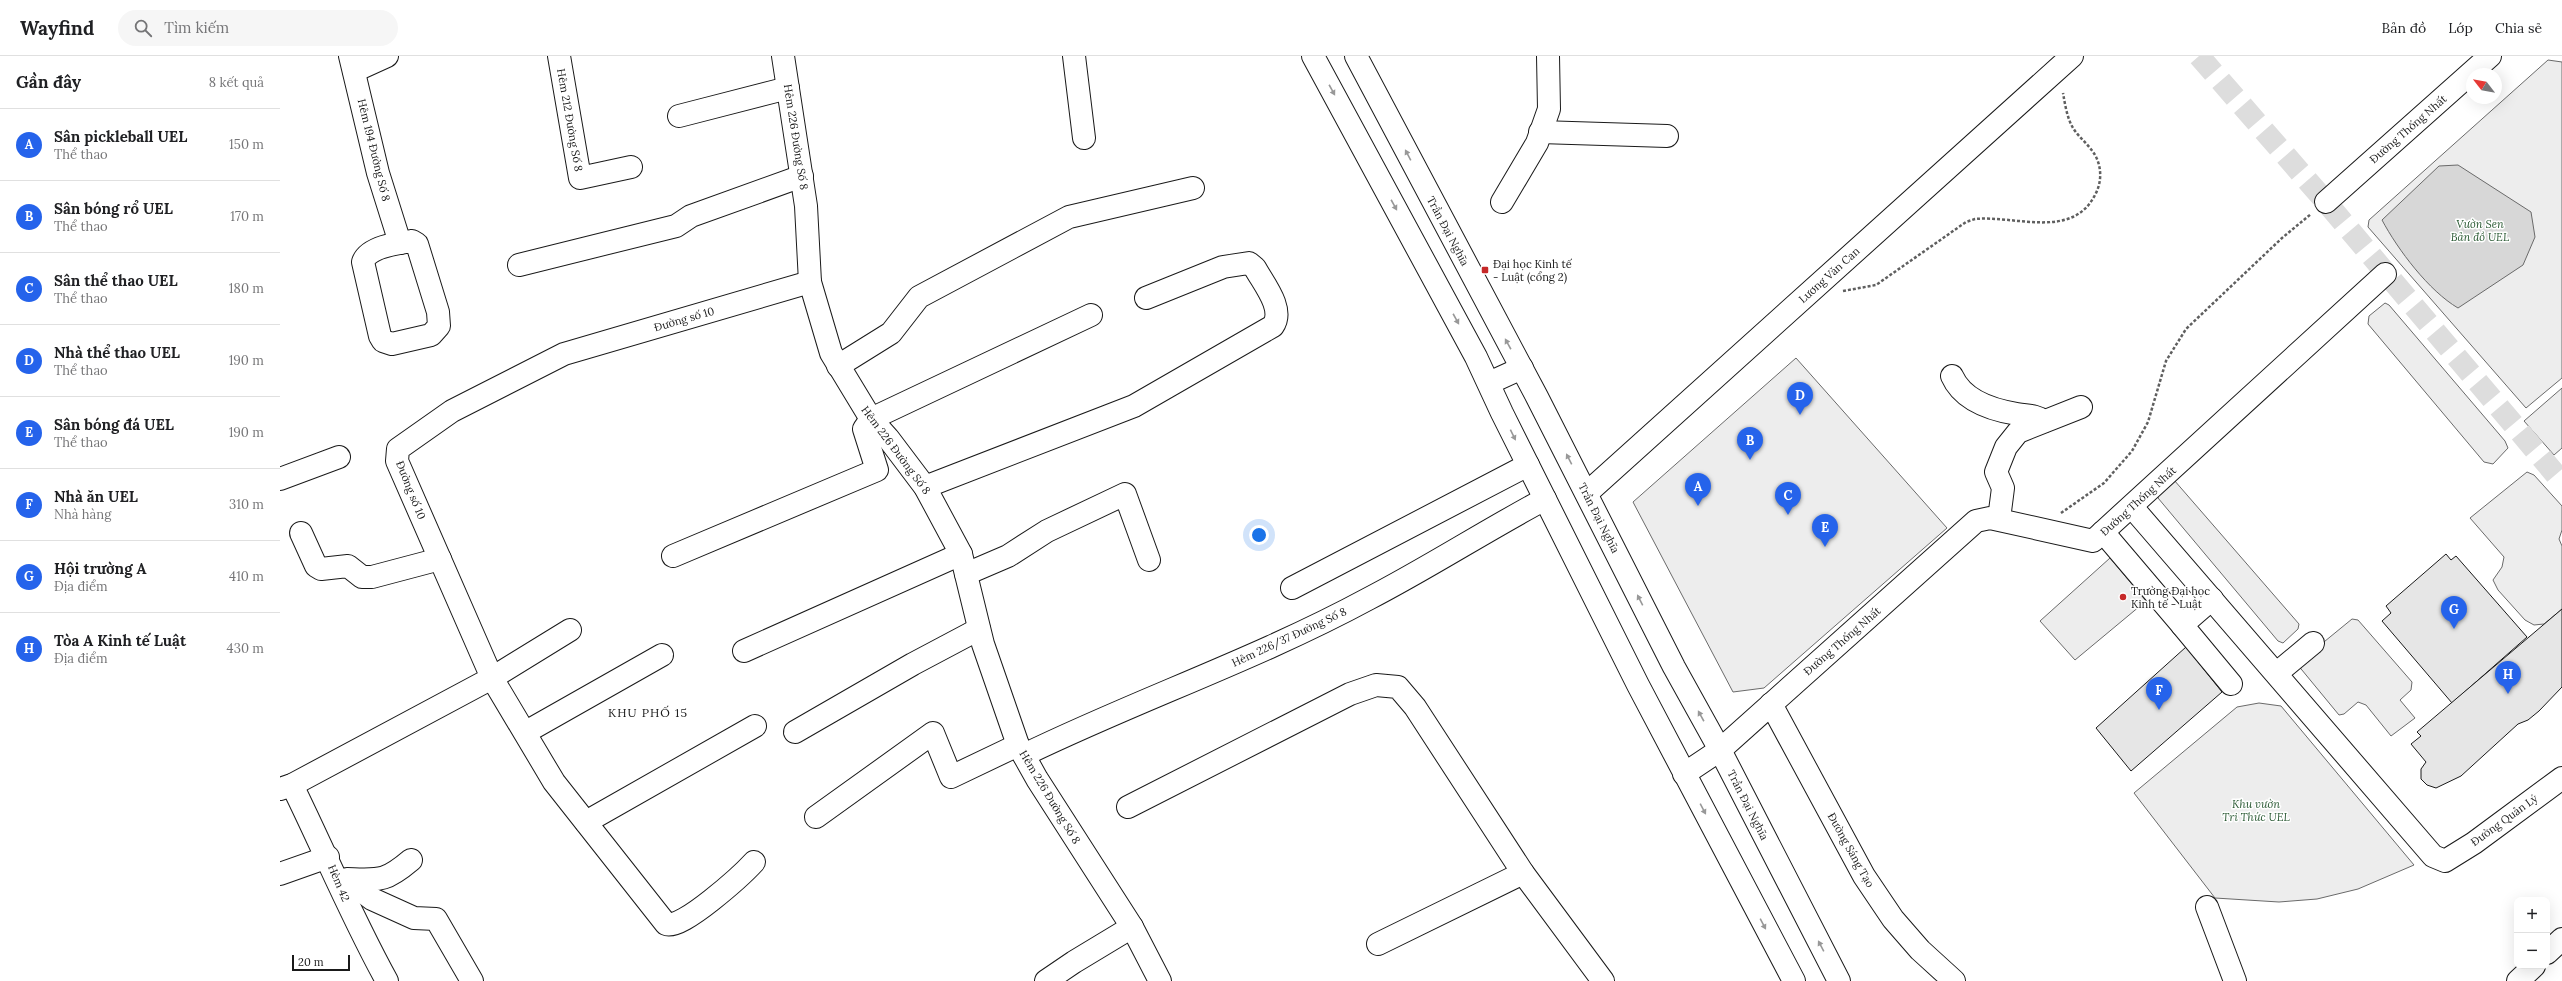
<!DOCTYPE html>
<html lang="vi">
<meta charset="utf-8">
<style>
body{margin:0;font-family:Lora,serif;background:#f6f6f6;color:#202124}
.controls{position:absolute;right:12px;bottom:12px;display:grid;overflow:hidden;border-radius:8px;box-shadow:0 4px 16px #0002}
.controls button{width:36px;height:36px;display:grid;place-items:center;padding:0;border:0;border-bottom:1px solid #e0e0e0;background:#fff;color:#202124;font:20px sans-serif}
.compass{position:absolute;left:2186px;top:12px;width:36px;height:36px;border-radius:50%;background:#fff;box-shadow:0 4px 16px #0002;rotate:301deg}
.scale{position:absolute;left:12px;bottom:10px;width:58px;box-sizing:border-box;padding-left:4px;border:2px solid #1a1a1a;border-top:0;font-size:11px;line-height:14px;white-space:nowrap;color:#1a1a1a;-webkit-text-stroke:3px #fff;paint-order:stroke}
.you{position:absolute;left:979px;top:479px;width:14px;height:14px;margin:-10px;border:3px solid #fff;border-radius:50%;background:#1a73e8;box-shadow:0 0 0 6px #1a73e833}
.badge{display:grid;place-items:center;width:26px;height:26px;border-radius:50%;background:#2563eb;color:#fff;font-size:13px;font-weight:700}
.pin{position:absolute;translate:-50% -33px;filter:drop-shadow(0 1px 2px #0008)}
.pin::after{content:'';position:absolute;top:21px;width:14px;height:12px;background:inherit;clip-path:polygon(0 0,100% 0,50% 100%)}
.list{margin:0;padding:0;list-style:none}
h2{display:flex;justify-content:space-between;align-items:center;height:52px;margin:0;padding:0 16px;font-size:17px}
h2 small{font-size:13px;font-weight:400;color:#757577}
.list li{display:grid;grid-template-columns:26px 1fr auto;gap:12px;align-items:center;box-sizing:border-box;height:72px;padding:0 16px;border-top:1px solid #e0e0e0}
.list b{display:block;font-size:15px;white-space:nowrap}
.list p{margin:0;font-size:13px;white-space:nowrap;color:#757577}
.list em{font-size:13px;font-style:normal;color:#757577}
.icon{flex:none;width:22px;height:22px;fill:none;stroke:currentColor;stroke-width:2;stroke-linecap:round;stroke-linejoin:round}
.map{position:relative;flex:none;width:2282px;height:925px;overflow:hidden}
header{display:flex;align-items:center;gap:24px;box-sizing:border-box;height:56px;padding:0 20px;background:#fff;border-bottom:1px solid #e0e0e0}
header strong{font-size:19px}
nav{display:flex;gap:22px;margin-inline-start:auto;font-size:14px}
.search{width:280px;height:36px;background:#f6f6f6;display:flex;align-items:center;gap:10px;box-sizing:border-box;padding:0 14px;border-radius:22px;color:#757577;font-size:15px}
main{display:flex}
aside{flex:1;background:#fff}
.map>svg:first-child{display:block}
</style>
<header>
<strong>Wayfind</strong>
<div class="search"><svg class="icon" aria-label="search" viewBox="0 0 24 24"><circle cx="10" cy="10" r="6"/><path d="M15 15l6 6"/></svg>Tìm kiếm</div>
<nav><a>Bản đồ</a><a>Lớp</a><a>Chia sẻ</a></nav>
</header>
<main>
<aside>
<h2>Gần đây<small>8 kết quả</small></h2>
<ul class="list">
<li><span class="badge">A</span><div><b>Sân pickleball UEL</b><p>Thể thao</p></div><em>150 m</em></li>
<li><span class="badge">B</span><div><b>Sân bóng rổ UEL</b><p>Thể thao</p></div><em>170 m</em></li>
<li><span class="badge">C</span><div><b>Sân thể thao UEL</b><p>Thể thao</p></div><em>180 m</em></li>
<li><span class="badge">D</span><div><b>Nhà thể thao UEL</b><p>Thể thao</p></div><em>190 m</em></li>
<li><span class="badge">E</span><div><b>Sân bóng đá UEL</b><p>Thể thao</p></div><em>190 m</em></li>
<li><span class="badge">F</span><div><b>Nhà ăn UEL</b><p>Nhà hàng</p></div><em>310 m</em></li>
<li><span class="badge">G</span><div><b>Hội trường A</b><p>Địa điểm</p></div><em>410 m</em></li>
<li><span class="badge">H</span><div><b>Tòa A Kinh tế Luật</b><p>Địa điểm</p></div><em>430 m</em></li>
</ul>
</aside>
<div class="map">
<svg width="2282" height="925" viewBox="0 0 2282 925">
<rect width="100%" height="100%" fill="#fff"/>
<g fill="#ededed" stroke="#6a6a6a">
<polygon points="2268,4 2282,6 2282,322 2246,352 2088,171 2089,164"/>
<polygon points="2105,247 2109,249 2225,385 2228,392 2213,408 2204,406 2088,268 2089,260"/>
<polygon points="1516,302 1667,472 1484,632 1453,636 1353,446"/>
<polygon points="2282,332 2282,392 2274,399 2244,365"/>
<polygon points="2247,416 2254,419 2282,450 2282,474 2279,483 2282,490 2282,553 2264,568 2254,569 2245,564 2218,534 2213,524 2222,511 2224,501 2190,462"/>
<polygon points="1894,424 2019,568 2018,573 2003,587 1998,585 1878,442 1880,435"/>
<polygon points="1830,502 1866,545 1795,604 1760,565"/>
<polygon points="2072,563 2078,564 2132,626 2131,634 2120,644 2135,662 2111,680 2086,649 2078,646 2064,658 2059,659 2017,608"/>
<polygon points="1979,647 2001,650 2134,809 2078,833 2037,843 1999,846 1935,842 1854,737 1957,651"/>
</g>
<path fill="#d7d7d7" stroke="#6a6a6a" d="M 2178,109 L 2251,156 L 2255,181 L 2243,209 L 2178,252 C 2149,235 2118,194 2102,164 L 2159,110 Z"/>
<g fill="#e6e6e6" stroke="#1a1a1a">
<polygon points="2166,498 2171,504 2176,500 2247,581 2172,647 2102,565 2111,557 2106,550"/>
<polygon points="2282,553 2282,631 2259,655 2248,664 2238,668 2181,720 2156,732 2147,729 2141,723 2141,713 2146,706 2131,688 2141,680 2137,676"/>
<polygon points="1906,591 1942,636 1851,715 1816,672"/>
</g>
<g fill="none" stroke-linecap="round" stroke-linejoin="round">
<polyline stroke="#ddd" stroke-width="22" stroke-dasharray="22 11" stroke-linecap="butt" points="1919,0 2046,146 2282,426"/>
<defs>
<g id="minor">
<polyline points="70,0 98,117 120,187"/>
<polyline points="279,0 300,122 351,111"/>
<polyline points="503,0 526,150 530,226 551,297 591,363 608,382 645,431 681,498 703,588 738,689 757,723 852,871 880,925"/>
<polyline points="794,0 804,82"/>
<polyline points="1033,0 1196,301 1222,357 1358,629 1514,925"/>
<polyline points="1076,0 1257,341 1394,611 1440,694 1559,925"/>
<polyline points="74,15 107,0"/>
<polyline points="399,60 508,32"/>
<polyline points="1260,76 1387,80"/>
<polyline points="1222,146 1257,87 1269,53 1268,0"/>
<polyline points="2046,146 2210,0"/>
<path d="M 132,185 L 137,188 L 158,256 L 159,270 L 151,279 L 112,288 L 103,285 L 100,280 L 83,206 C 88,191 118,187 132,185 Z"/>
<polyline points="239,209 396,170 411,160 522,120"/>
<polyline points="558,310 611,277 639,241 789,161 913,132"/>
<path d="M 1672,320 C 1683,345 1712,354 1737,358 C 1748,360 1755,359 1764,365"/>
<polyline points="1209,327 1242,312"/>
<polyline points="0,423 59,401"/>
<path d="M 645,431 L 854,350 L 993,270 C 1005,253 983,227 975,212 L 969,207 L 943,211 L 866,242"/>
<polyline points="1307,437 1792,0"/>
<polyline points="1852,451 2153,800 2165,805 2194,787 2282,722"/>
<polyline points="1719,463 1723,432 1716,416 1726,391 1738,376 1801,351"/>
<polyline points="1823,476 1902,569"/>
<polyline points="21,477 36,510 41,513 68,510 82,521 92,521 160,503"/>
<polyline points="393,500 597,414 584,373 591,363 811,259"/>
<polyline points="686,518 728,500 767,475 845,438 869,504"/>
<polyline points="1012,532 1248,409"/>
<polyline points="1932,543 1902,569 1951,628"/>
<path d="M 290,574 L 212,622 L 274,726 L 386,868 C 401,875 463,818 474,806"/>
<polyline points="464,595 681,498"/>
<polyline points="1997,617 2033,587"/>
<polyline points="1491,648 1584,820 1613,863 1640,894 1674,925"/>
<polyline points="246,676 382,599"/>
<polyline points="515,676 633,608 699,573"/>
<path d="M 744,699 C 857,644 977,603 1088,543 C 1148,512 1205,475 1265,443"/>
<polyline points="1404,718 1440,694 1696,465 1710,462 1813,485 2105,218"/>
<path d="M 12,729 C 44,794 72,862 107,925"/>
<polyline points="0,733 12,729 212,622 117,405 118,393 172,355 284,298 530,226"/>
<polyline points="848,751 1070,638 1096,629 1118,631 1135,651 1243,817 1323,925"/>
<polyline points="536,761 653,677 671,721 738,689"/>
<polyline points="306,766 475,670"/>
<polyline points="0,818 48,801"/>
<path d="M 67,823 C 100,824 105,826 131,804"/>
<polyline points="80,824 83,836 92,843 134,862 156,863 192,925"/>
<polyline points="1927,851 1955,925"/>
<polyline points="1098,888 1243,817"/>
<polyline points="2267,897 2282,883"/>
<polyline points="766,925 794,906 852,871"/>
<polyline points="2238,925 2254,910"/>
</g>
</defs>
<use href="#minor" stroke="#1a1a1a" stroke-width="24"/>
<g stroke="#5f5f5f" stroke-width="2.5" stroke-dasharray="3 2" stroke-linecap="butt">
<path d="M 1563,235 L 1596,229 L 1686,166 L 1695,163 C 1735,159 1792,184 1815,139 C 1821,128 1822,115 1817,103 C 1812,91 1800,83 1793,72 C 1787,62 1785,48 1783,37"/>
<polyline points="1781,457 1824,427 1852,395 1868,366 1886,305 1906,273 2002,182 2031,158"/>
</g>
<use href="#minor" stroke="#fff" stroke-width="22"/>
</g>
<defs><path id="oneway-solid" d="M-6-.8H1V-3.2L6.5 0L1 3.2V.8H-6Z"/></defs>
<g fill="#989898">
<use href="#oneway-solid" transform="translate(1052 34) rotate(61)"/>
<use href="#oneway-solid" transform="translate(1128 99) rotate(-118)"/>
<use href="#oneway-solid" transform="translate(1114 149) rotate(61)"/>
<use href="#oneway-solid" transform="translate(1176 263) rotate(61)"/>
<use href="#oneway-solid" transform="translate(1228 288) rotate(-119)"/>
<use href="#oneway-solid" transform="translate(1233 379) rotate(64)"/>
<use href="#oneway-solid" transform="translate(1289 403) rotate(-117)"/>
<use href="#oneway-solid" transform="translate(1360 544) rotate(-117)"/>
<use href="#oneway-solid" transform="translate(1421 660) rotate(-119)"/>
<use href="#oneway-solid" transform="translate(1423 753) rotate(62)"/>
<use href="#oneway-solid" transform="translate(1483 868) rotate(62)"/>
<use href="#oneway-solid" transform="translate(1541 890) rotate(-118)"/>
</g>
<g fill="#c62828" stroke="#fff" stroke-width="1.5">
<rect x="1201" y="210" width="8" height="8" rx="2"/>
<circle cx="1843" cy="541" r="4"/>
</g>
<g text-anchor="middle" stroke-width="3" stroke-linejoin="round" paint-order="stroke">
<g font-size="11" fill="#1a1a1a" stroke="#fff">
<text transform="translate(290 64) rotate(80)" y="4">Hẻm 212 Đường Số 8</text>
<text transform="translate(2128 73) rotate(-41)" y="4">Đường Thống Nhất</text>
<text transform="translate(516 81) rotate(81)" y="4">Hẻm 226 Đường Số 8</text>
<text transform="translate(94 94) rotate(76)" y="4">Hẻm 194 Đường Số 8</text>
<text transform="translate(1168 175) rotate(62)" y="4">Trần Đại Nghĩa</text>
<text transform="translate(1549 219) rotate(-42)" y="4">Lương Văn Can</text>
<text transform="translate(404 263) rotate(-16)" y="4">Đường số 10</text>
<text transform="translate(616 394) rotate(53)" y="4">Hẻm 226 Đường Số 8</text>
<text transform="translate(131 434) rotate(68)" y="4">Đường số 10</text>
<text transform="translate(1858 445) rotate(-42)" y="4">Đường Thống Nhất</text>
<text transform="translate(1319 462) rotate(63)" y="4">Trần Đại Nghĩa</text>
<text transform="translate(1009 581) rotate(-25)" y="4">Hẻm 226/37 Đường Số 8</text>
<text transform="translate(1562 585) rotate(-41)" y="4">Đường Thống Nhất</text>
<text transform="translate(770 741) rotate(59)" y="4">Hẻm 226 Đường Số 8</text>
<text transform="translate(1468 749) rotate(63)" y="4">Trần Đại Nghĩa</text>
<text transform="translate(2224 764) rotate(-36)" y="4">Đường Quản Lý</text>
<text transform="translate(1571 794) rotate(61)" y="4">Đường Sáng Tạo</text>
<text transform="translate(59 827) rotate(67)" y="4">Hèm 42</text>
</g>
<g font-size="11" font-style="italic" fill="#2b5a34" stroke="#fff">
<text x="2200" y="172">Vườn Sen<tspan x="2200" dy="13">Bản đồ UEL</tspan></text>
<text x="1976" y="752">Khu vườn<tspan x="1976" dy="13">Tri Thức UEL</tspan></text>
</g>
<g font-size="11" fill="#1a1a1a" stroke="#fff" text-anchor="start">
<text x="1213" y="212">Đại học Kinh tế<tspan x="1213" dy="13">- Luật (cổng 2)</tspan></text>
<text x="1851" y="539">Trường Đại học<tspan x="1851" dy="13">Kinh tế - Luật</tspan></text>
</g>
<g font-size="12" letter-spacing="1" fill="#1a1a1a" stroke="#fff">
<text x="368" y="661">KHU PHỐ 15</text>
</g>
</g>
</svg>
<div class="controls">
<button>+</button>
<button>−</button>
</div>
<svg class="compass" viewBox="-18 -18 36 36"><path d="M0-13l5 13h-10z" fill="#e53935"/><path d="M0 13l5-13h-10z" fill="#757577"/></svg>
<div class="scale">20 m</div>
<div class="you"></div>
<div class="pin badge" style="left:1418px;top:450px">A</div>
<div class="pin badge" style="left:1470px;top:404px">B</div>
<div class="pin badge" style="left:1508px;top:459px">C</div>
<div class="pin badge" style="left:1520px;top:359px">D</div>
<div class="pin badge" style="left:1545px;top:491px">E</div>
<div class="pin badge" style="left:1879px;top:654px">F</div>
<div class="pin badge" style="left:2174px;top:573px">G</div>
<div class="pin badge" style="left:2228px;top:638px">H</div>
</div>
</main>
